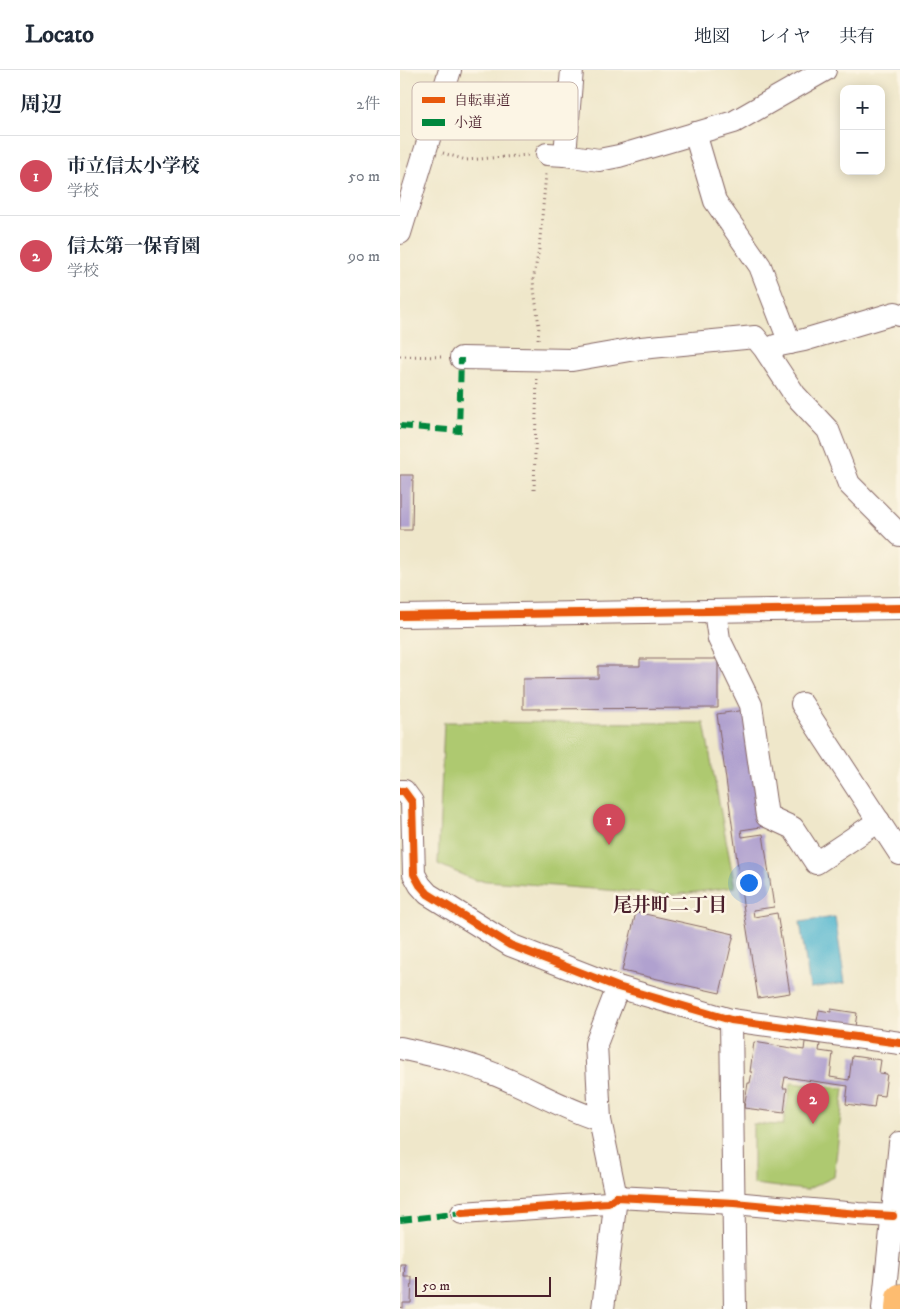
<!DOCTYPE html>
<html lang="ja">
<meta charset="utf-8">
<style>
body{margin:0;font-family:"IM FELL DW Pica","Noto Serif JP",serif;background:#f2f2f3;color:#1f2937}
.controls{position:absolute;right:15px;top:15px;display:grid;overflow:hidden;border-radius:10px;box-shadow:0 2px 12px #0003}
.controls button{width:45px;height:45px;display:grid;place-items:center;padding:0;border:0;border-bottom:1px solid #e0e1e3;background:#fff;color:#1f2937;font:25px sans-serif}
.scale{position:absolute;left:15px;bottom:12px;width:136px;box-sizing:border-box;padding-left:5px;border:2px solid #4a1f2b;border-top:0;font-size:14px;line-height:18px;white-space:nowrap;color:#4a1f2b;-webkit-text-stroke:4px #fcf5e5;paint-order:stroke}
.you{position:absolute;left:348px;top:812px;width:18px;height:18px;margin:-12px;border:4px solid #fff;border-radius:50%;background:#1a73e8;box-shadow:0 0 0 8px #1a73e833}
.badge{display:grid;place-items:center;width:32px;height:32px;border-radius:50%;background:#d1495b;color:#fff;font-size:16px;font-weight:700}
.pin{position:absolute;translate:-50% -41px;filter:drop-shadow(0 1px 2px #0008)}
.pin::after{content:'';position:absolute;top:26px;width:18px;height:15px;background:inherit;clip-path:polygon(0 0,100% 0,50% 100%)}
.list{margin:0;padding:0;list-style:none}
h2{display:flex;justify-content:space-between;align-items:center;height:65px;margin:0;padding:0 20px;font-size:21px}
h2 small{font-size:16px;font-weight:400;color:#747a83}
.list li{display:grid;grid-template-columns:32px 1fr auto;gap:15px;align-items:center;box-sizing:border-box;height:80px;padding:0 20px;border-top:1px solid #e0e1e3}
.list b{display:block;font-size:19px;white-space:nowrap}
.list p{margin:0;font-size:16px;white-space:nowrap;color:#747a83}
.list em{font-size:16px;font-style:normal;color:#747a83}
.map{position:relative;flex:none;width:500px;height:1239px;overflow:hidden}
header{display:flex;align-items:center;gap:30px;box-sizing:border-box;height:70px;padding:0 25px;background:#fff;border-bottom:1px solid #e0e1e3}
header strong{font-size:24px}
nav{display:flex;gap:28px;margin-inline-start:auto;font-size:18px}
main{display:flex}
aside{flex:1;background:#fff}
.map>svg:first-child{display:block}
</style>
<header>
<strong>Locato</strong>
<nav><a>地図</a><a>レイヤ</a><a>共有</a></nav>
</header>
<main>
<aside>
<h2>周辺<small>2件</small></h2>
<ul class="list">
<li><span class="badge">1</span><div><b>市立信太小学校</b><p>学校</p></div><em>50 m</em></li>
<li><span class="badge">2</span><div><b>信太第一保育園</b><p>学校</p></div><em>90 m</em></li>
</ul>
</aside>
<div class="map">
<svg width="500" height="1239" viewBox="0 0 500 1239">
<rect width="100%" height="100%" fill="#fcf5e5"/>
<filter id="ink" filterUnits="userSpaceOnUse"><feTurbulence type="fractalNoise" baseFrequency=".02" numOctaves="2"/><feDisplacementMap in="SourceGraphic" scale="10" xChannelSelector="R" yChannelSelector="G"/><feConvolveMatrix kernelMatrix="1 2 1 2 8 2 1 2 1" color-interpolation-filters="sRGB"/></filter>
<filter id="wash" filterUnits="userSpaceOnUse"><feTurbulence type="fractalNoise" baseFrequency=".0096" numOctaves="4" result="noise"/><feDisplacementMap in="SourceGraphic" scale="20" xChannelSelector="R" yChannelSelector="G"/><feGaussianBlur stdDeviation="1.12" result="paint"/><feColorMatrix in="noise" values="0 0 0 0 0 0 0 0 0 0 0 0 0 0 0 0 0 1.4 0 .05"/><feComposite in="paint" operator="in"/></filter>
<g filter="url(#wash)">
<rect width="100%" height="100%" fill="#efe7ca"/>
<g fill="#aec970" stroke="#7c744e">
<polygon points="44,652 304,653 335,817 273,825 74,810 38,794"/>
<polygon points="391,1013 444,1018 434,1107 406,1120 353,1114 353,1054 383,1055"/>
</g>
<polygon fill="#50b5cf" stroke="#4d6a7d" points="435,847 445,913 410,918 400,852"/>
<g id="blocks">
<g fill="#b0a1cf">
<polygon points="0,405 13,405 12,460 0,460"/>
<polygon points="240,589 318,589 318,638 123,639 123,609 198,608 198,596 240,596"/>
<polygon points="345,640 361,757 341,760 342,767 363,764 374,837 353,840 354,847 377,843 390,923 358,928 344,841 317,644"/>
<polygon points="236,842 334,864 320,923 222,901"/>
<polygon points="431,939 457,943 455,957 417,951 419,940 431,942"/>
<polygon points="354,972 404,980 405,972 420,974 419,981 433,983 430,1007 449,1010 452,986 481,990 479,1003 487,1004 484,1026 476,1025 474,1038 446,1034 448,1016 385,1007 383,1018 387,1018 384,1043 344,1038 348,1013 350,1013 352,1002 350,1002"/>
<polygon points="0,1194 5,1194 4,1207 12,1207 11,1233 3,1233 3,1238 0,1237"/>
</g>
</g>
</g>
<g filter="url(#ink)">
<use href="#blocks" fill-opacity="0" stroke="#846563" stroke-width="1"/>
<g fill="none" stroke-linecap="round" stroke-linejoin="round">
<defs>
<g id="minor">
<polyline points="295,63 315,131 360,196 390,273"/>
<polyline points="147,84 165,85 199,90 219,86 334,52 425,0"/>
<polyline points="165,85 172,0"/>
<polyline points="0,163 50,0"/>
<polyline points="375,276 404,270 495,243 500,245"/>
<polyline points="61,288 172,290 241,278 355,267 364,278 395,325 428,360 449,414 500,465"/>
<polyline points="315,541 319,569 351,635 367,746 393,758 416,793 479,751"/>
<polyline points="0,546 500,538"/>
<polyline points="402,634 500,784"/>
<polyline points="0,721 4,721 12,732 14,804 20,815 28,824 110,875 218,917 331,950 500,973"/>
<polyline points="331,950 335,1239"/>
<path d="M 0,978 C 31,985 63,991 94,1004 C 130,1018 163,1039 200,1050"/>
<polyline points="62,1143 208,1133 216,1127 334,1133 458,1144 493,1146"/>
<polyline points="203,1239 216,1127 200,1050 196,974 218,917"/>
<polyline points="483,1239 500,1073"/>
</g>
<polyline id="major" points="499,1239 500,1228"/>
</defs>
<use href="#minor" stroke="#846563" stroke-width="24"/>
<use href="#major" stroke="#846563" stroke-width="29"/>
<g stroke="#846563" stroke-width="3" stroke-dasharray="1 4" stroke-linecap="butt">
<polyline points="43,83 66,90 129,85"/>
<polyline points="138,269 139,256 133,211 139,179 146,104"/>
<polyline points="0,286 43,287"/>
<polyline points="134,420 137,308"/>
</g>
<use href="#minor" stroke="#fff" stroke-width="22"/>
<use href="#major" stroke="#fdbc6f" stroke-width="28"/>
<g stroke="#00873e" stroke-width="6" stroke-dasharray="12 6" stroke-linecap="butt">
<polyline points="0,356 59,361 61,288"/>
<polyline points="0,1150 62,1143"/>
</g>
<defs>
<g id="cycleway">
<polyline points="0,546 500,538"/>
<polyline points="0,721 4,721 12,732 14,804 20,815 28,824 110,875 218,917 331,950 500,973"/>
<polyline points="62,1143 208,1133 216,1127 334,1133 458,1144 493,1146"/>
</g>
</defs>
<use href="#cycleway" stroke="#fcf5e5" stroke-width="11"/>
<use href="#cycleway" stroke="#e8590c" stroke-width="8"/>
</g>
</g>
<g text-anchor="middle" stroke-width="5" stroke-linejoin="round" paint-order="stroke">
<g font-size="19" font-weight="bold" fill="#4a1f2b" stroke="#fcf5e5">
<text x="270" y="841">尾井町二丁目</text>
</g>
</g>
<rect x="12" y="12" width="166" height="58" rx="8" fill="#fcf5e5" stroke="#c7b5ad" stroke-width="1"/>
<rect x="22" y="27" width="23" height="6" fill="#e8590c"/>
<rect x="22" y="49" width="23" height="7" fill="#00873e"/>
<g font-size="14" fill="#4a1f2b">
<text x="54" y="35">自転車道</text>
<text x="54" y="57">小道</text>
</g>
</svg>
<div class="controls">
<button>+</button>
<button>−</button>
</div>
<div class="scale">50 m</div>
<div class="you"></div>
<div class="pin badge" style="left:209px;top:775px">1</div>
<div class="pin badge" style="left:413px;top:1054px">2</div>
</div>
</main>
